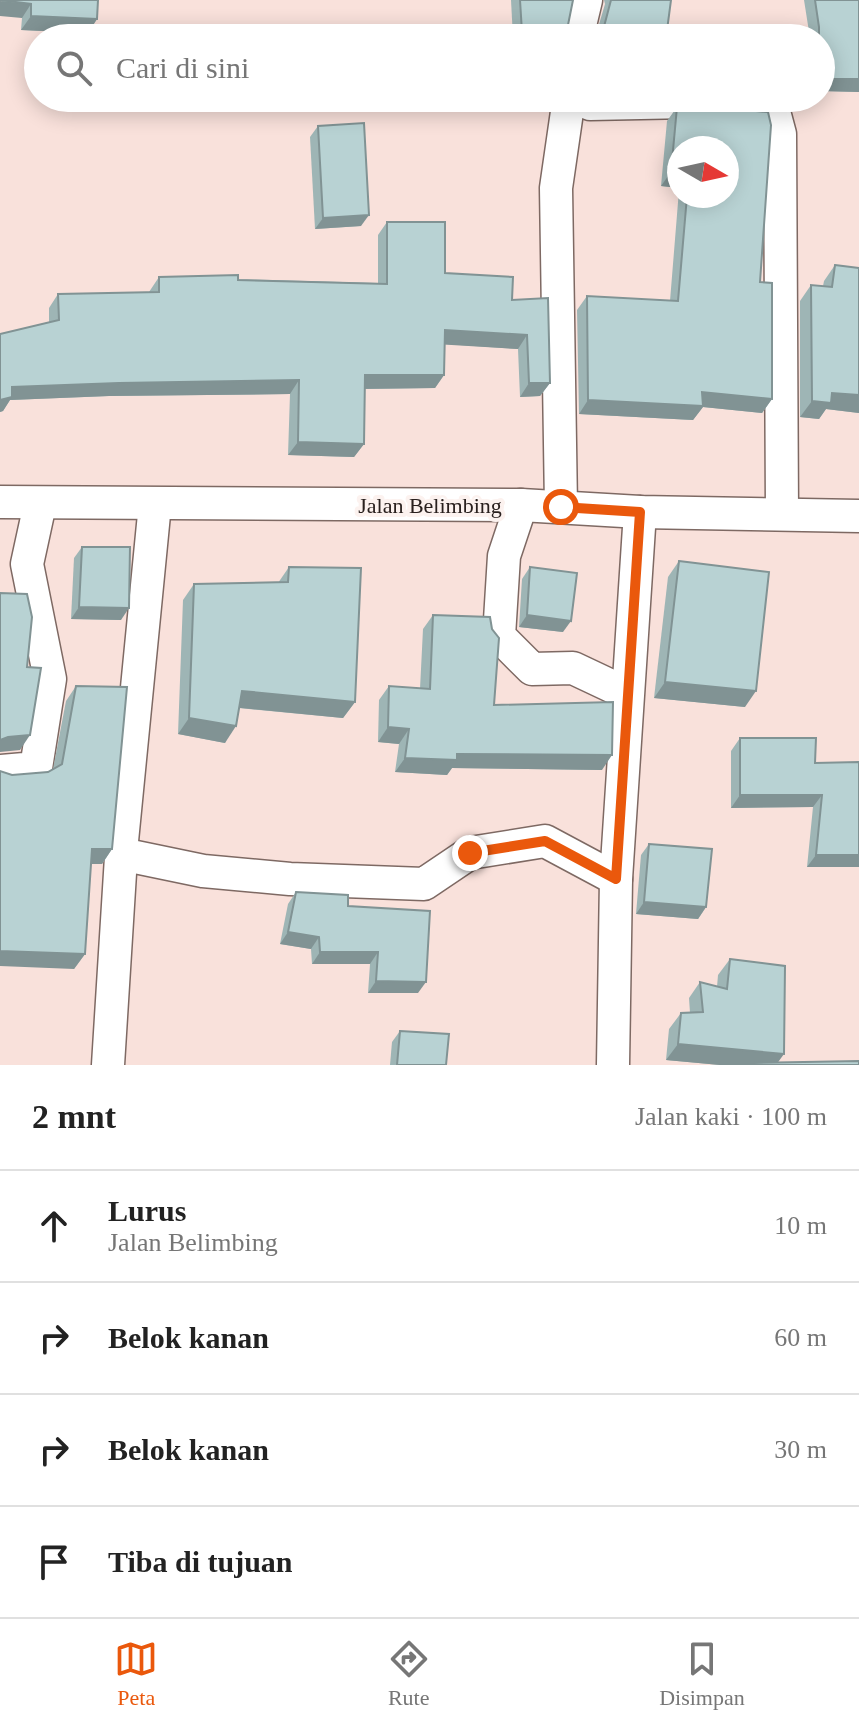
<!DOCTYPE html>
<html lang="id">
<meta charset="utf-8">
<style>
body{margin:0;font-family:"Times New Roman",serif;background:#f2f2f2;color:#222}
.compass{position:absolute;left:667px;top:136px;width:72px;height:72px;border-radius:50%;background:#fff;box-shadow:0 4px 20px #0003;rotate:99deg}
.stop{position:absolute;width:24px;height:24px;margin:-18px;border:6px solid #ea580c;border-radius:50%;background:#fff}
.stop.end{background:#ea580c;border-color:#fff;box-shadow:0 2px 8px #0008}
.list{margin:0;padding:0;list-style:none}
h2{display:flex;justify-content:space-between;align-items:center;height:104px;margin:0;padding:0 32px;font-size:34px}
h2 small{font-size:26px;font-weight:400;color:#767676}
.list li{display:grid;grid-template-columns:52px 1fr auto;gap:24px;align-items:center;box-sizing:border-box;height:112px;padding:0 32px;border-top:2px solid #e0e0e0}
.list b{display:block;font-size:30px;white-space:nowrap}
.list p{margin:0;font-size:26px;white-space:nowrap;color:#767676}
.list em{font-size:26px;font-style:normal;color:#767676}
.icon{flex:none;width:44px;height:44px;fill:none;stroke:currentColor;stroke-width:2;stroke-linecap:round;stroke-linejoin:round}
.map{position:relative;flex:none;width:859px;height:1065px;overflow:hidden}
.search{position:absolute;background:#fff;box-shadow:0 4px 20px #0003;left:24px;right:24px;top:24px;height:88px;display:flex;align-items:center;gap:20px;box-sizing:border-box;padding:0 28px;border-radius:44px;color:#767676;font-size:30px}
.sheet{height:552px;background:#fff}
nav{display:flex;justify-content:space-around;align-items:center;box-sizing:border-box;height:112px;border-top:2px solid #e0e0e0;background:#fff;font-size:22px;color:#767676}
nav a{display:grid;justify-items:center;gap:4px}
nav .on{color:#ea580c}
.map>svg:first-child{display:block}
</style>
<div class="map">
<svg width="859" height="1065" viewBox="0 0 859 1065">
<rect width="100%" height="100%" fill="#f9e1db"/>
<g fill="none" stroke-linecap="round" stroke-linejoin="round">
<defs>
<g id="minor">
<polyline points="577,38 586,0"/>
<polyline points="590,104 740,101 772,104 780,134 782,513"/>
<polyline points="0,502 521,505 640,512 859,516"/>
<polyline points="521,505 504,556 499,636 532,669 573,668 626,693"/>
<polyline points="561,507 556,188 569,98"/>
<polyline points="0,771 36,768 50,679 27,564 40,504"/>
<polyline points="121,854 203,871 290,879 424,884 470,853 545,841 616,879"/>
<polyline points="108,1065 122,841 155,504"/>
<polyline points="613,1065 616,879 640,512"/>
</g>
</defs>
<use href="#minor" stroke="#7e6963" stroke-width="35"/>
<use href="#minor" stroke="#fff" stroke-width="32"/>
</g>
<g fill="#9eb5b5">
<polygon points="0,0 98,0 97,19 88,33 21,30 22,18"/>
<polygon points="511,0 573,0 567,30 561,38 513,38"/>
<polygon points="604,0 671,0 666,38 595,38 605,4"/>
<polygon points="804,0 859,0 859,92 821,91 821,38 810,38"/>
<polygon points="677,107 712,107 768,112 771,125 760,282 772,283 772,399 762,413 703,407 693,420 579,414 577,310 587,296 670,301 679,190 679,196 727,196 727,148 679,148 679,188 661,186 667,121"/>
<polygon points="318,126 361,226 315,229 310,137"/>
<polygon points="387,222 445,273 512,300 550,383 540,396 520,397 518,349 445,344 444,375 435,388 365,389 364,444 354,457 288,455 290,394 109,396 10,400 3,411 0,412 0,334 49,322 49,308 58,294 149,292 159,277 378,283 378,235"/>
<polygon points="835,265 859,268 859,413 826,409 819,419 800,417 800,301 811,285 823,286 824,281"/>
<polygon points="82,547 121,620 71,619 74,558"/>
<polygon points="679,561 745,707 654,698 668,577"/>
<polygon points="289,567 355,702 343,718 239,708 225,743 178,734 183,600 194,584 278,583"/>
<polygon points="530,567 563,632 519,627 522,579"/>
<polygon points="433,615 494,705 602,770 452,768 447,775 395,772 399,744 378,742 379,700 389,686 420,689 423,629"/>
<polygon points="76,686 112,849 102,864 91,864 85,954 74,969 2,773 12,775 48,772 53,769 66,701"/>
<polygon points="740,738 815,763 859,867 807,867 813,807 731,808 731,751"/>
<polygon points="649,844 706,907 698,919 636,914 641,855"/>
<polygon points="296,892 348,906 418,993 368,993 370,964 312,964 311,949 280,944 288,904"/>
<polygon points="730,959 778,1063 859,1065 720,1065 666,1060 669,1029 681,1013 690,1013 689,998 700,982 717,987 718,975"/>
<polygon points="400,1031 446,1065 390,1065 392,1042"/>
</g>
<g fill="#819394">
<polygon points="0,1 31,4 22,18 0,16"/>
<polygon points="31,16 97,19 88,33 21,30"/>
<polygon points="567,30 561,38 518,38 522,32"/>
<polygon points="821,79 859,79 859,92 821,91"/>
<polygon points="671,172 679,173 679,188 661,186"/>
<polygon points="369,215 361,226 315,229 323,218"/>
<polygon points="445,330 527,335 518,349 435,344"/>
<polygon points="365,375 444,375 435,388 356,389"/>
<polygon points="299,380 290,394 109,396 10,400 3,411 0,412 0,400 12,387 119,383"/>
<polygon points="529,383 550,383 540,396 520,397"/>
<polygon points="702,392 772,399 762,413 703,407 693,420 579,414 588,400"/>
<polygon points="832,393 859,395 859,413 826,409 819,419 800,417 812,401"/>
<polygon points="298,442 364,444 354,457 288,455"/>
<polygon points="79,607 129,608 121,620 71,619"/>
<polygon points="527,615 571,621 563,632 519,627"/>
<polygon points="665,682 756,691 745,707 654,698"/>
<polygon points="242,691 355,702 343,718 231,707"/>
<polygon points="189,718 236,726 225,743 178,734"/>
<polygon points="388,727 409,729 399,744 378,742"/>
<polygon points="30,735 20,750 0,752 0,740 8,737"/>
<polygon points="457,754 612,755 602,770 452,768 447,775 395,772 405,758"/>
<polygon points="740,795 822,795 813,807 731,808"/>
<polygon points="92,849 112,849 102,864 82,864"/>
<polygon points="816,855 859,855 859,867 807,867"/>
<polygon points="644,902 706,907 698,919 636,914"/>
<polygon points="288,932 319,937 311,949 280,944"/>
<polygon points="0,951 85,954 74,969 0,966"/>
<polygon points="320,952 378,952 370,964 312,964"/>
<polygon points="376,981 426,982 418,993 368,993"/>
<polygon points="678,1044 784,1054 776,1065 754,1063 753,1065 720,1065 666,1060"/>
</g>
<g fill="#b8d2d3" stroke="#819394" stroke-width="2">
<polygon points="0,0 98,0 97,19 31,16 31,4"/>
<polygon points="520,0 573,0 567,30 522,32"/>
<polygon points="611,0 671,0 666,38 601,38"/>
<polygon points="815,0 859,0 859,79 821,79 821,38 819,38 819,27"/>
<polygon points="677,107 712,107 768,112 771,125 760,282 772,283 772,399 702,392 703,406 588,400 587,296 678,301 687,196 727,196 727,148 679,148 679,173 671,172"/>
<polygon points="364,123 369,215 323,218 318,126"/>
<polygon points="387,222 445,222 445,273 513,277 512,300 548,298 550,383 529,383 527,335 445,330 444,375 365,375 364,444 298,442 299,380 119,383 12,387 12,397 0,400 0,334 59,320 58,294 159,292 159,277 238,275 238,280 387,284"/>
<polygon points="835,265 859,268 859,395 832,393 831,403 812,401 811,285 832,287"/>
<polygon points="82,547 130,547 129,608 79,607"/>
<polygon points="679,561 769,572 756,691 665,682"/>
<polygon points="289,567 361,568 355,702 242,691 236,726 189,718 194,584 288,582"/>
<polygon points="530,567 577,573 571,621 527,615"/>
<polygon points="0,593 27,594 32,617 27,667 41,668 30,735 8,737 0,740"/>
<polygon points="433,615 490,617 492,629 499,638 494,705 613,702 612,755 457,754 457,760 405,758 409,729 388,727 389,686 430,689"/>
<polygon points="76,686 127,687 112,849 92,849 85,954 0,951 0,771 12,775 48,772 62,764"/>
<polygon points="740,738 816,738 815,763 859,762 859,855 816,855 822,795 740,795"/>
<polygon points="649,844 712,849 706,907 644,902"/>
<polygon points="296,892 348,895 348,906 430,911 426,982 376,981 378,952 320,952 319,937 288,932"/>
<polygon points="730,959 785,966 784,1054 678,1044 681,1013 703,1012 700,982 727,989"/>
<polygon points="400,1031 449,1034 446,1065 397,1065"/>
<polygon points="859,1061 859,1065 754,1065 754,1063"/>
</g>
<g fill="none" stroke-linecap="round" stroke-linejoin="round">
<polyline stroke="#ea580c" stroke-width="10" points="470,853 545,841 616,879 640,512 561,507"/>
</g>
<g text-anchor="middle" stroke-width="8" stroke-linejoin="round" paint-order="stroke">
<g font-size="22" fill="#29201e" stroke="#fcf2ef">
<text x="430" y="513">Jalan Belimbing</text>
</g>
</g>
</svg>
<svg class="compass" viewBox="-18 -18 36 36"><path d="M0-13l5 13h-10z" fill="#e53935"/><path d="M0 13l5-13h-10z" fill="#767676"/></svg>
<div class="stop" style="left:561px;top:507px"></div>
<div class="stop end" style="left:470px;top:853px"></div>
<div class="search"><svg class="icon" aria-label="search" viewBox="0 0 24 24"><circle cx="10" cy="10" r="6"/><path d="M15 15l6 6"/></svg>Cari di sini</div>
</div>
<section class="sheet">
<h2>2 mnt<small>Jalan kaki · 100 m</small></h2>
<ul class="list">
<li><svg class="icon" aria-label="ahead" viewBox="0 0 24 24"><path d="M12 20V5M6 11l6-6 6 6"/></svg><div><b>Lurus</b><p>Jalan Belimbing</p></div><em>10 m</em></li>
<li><svg class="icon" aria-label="right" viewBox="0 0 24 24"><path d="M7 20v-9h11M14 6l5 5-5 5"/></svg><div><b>Belok kanan</b></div><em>60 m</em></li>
<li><svg class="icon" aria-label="right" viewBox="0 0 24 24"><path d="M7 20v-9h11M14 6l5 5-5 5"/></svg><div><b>Belok kanan</b></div><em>30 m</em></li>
<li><svg class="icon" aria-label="arrive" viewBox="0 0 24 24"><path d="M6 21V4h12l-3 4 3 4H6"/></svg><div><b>Tiba di tujuan</b></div></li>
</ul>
</section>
<nav>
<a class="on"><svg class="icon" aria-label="map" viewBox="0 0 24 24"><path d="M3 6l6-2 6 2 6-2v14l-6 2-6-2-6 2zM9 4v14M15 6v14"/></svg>Peta</a>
<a><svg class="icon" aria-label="directions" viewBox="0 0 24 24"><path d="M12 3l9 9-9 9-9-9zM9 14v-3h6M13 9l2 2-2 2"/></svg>Rute</a>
<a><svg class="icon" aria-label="saved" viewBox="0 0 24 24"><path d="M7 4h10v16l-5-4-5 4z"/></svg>Disimpan</a>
</nav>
